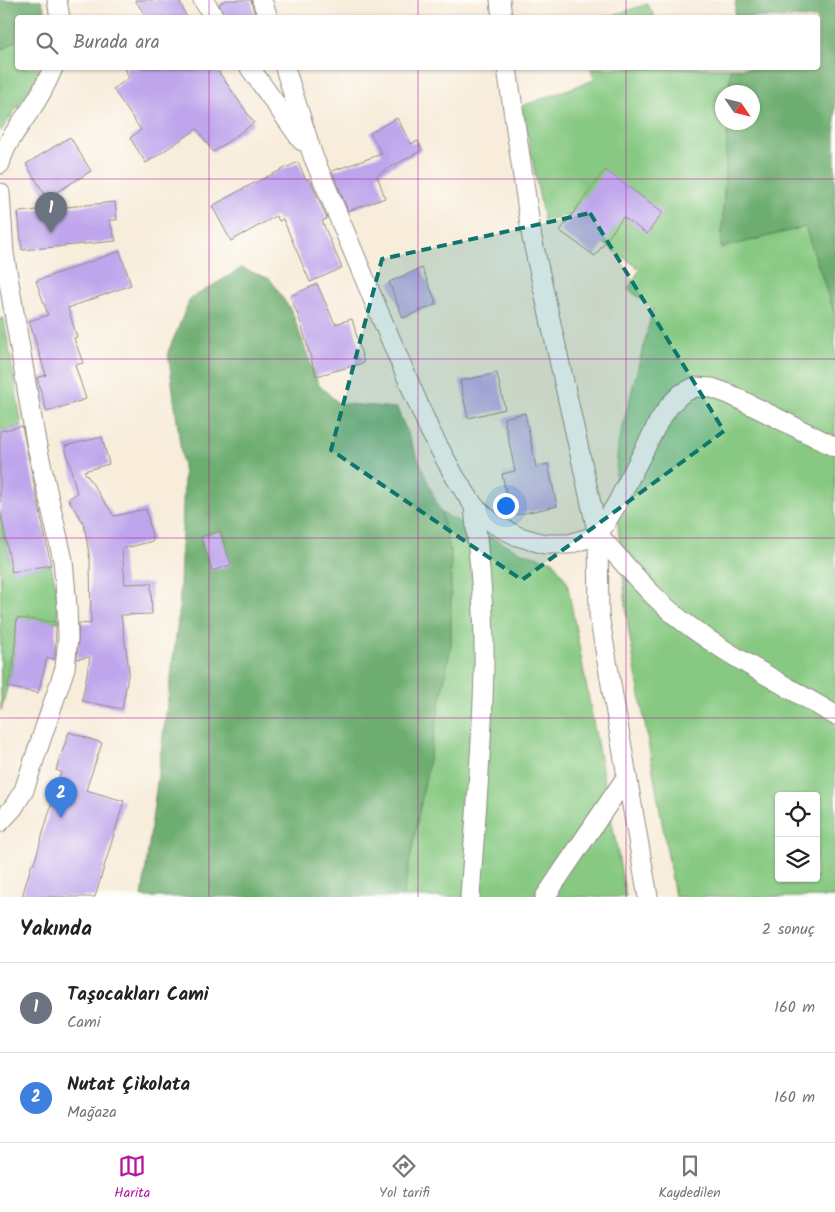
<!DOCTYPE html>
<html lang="tr">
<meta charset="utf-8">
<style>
body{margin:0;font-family:Kalam,sans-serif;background:#f2f2f2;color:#222}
.controls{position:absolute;right:15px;bottom:15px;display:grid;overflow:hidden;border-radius:5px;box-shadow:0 1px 4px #0004}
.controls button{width:45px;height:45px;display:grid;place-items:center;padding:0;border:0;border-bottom:1px solid #e0e0e0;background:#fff;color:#222;font:25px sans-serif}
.compass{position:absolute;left:715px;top:85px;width:45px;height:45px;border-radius:50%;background:#fff;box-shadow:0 1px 4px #0004;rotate:125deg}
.you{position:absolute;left:505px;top:505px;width:18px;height:18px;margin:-12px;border:4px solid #fff;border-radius:50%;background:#1a73e8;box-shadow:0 0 0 8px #1a73e833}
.badge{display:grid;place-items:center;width:32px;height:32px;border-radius:50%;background:#b5179e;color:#fff;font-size:16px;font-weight:700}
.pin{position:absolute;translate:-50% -41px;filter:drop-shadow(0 1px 2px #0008)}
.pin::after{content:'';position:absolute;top:26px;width:18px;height:15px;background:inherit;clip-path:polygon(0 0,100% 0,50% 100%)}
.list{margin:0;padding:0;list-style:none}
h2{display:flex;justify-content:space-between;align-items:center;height:65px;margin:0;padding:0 20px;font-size:21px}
h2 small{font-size:16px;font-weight:400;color:#767676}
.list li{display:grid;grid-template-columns:32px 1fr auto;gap:15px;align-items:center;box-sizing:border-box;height:90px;padding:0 20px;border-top:1px solid #e0e0e0}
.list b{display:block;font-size:19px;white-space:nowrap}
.list p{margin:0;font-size:16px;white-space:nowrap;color:#767676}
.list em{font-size:16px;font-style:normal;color:#767676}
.icon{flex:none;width:28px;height:28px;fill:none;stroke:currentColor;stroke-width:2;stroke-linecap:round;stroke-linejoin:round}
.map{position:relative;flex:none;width:835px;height:897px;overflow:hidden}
.search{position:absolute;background:#fff;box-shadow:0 1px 4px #0004;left:15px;right:15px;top:15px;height:55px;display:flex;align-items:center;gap:12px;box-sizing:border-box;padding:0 18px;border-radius:5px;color:#767676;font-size:19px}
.sheet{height:245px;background:#fff}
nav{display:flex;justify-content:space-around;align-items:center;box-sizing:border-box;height:70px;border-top:1px solid #e0e0e0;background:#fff;font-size:14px;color:#767676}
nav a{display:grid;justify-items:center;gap:2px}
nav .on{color:#b5179e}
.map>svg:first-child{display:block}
</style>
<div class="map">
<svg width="835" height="897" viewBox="0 0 835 897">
<rect width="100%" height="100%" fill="#fdfcf7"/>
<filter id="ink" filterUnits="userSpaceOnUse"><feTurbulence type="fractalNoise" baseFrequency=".02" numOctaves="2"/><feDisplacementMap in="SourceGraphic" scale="10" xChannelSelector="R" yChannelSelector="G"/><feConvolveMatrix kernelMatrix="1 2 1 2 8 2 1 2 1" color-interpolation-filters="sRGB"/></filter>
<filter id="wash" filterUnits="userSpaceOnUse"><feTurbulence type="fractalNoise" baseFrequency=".0096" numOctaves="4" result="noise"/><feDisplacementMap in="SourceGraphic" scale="20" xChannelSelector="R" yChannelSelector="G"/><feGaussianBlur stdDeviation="1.12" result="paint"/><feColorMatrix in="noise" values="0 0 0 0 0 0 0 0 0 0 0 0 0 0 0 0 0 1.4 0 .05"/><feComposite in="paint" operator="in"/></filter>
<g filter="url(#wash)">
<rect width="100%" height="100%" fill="#f8ecda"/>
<g fill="#87c982" stroke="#597a56" fill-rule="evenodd">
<polygon points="647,4 655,17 608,17"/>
<polygon points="17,40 18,68 43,68 29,90 0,132 0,47 4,49"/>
<path d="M 591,68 L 731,68 L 729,92 L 722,92 L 722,122 L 728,123 L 721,248 L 805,227 L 835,315 L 835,897 L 675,897 L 628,627 L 616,505 L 615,484 L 618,444 L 653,309 L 628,289 L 640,269 L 565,216 L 544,221 L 522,106 L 594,80 ZM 779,796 L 816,796 L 816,878 L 779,878 Z"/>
<polygon points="4,318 22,426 0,431 0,319"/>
<polygon points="0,510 12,571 51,565 56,588 59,622 17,619 12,669 1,711"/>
<polygon points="441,513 521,552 553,561 567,582 626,897 403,897 451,554"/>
</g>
<g fill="#6dad70" stroke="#4c6c4e">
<polygon points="0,0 41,0 48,17 18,18 17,40 4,49 0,47"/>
<polygon points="736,0 835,0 835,315 805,227 721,248 728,123 752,122 752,92 729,92 731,68 818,68 818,18 734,17"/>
<polygon points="242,268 270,279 292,312 318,384 338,403 397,408 441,513 451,554 451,645 403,897 142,897 179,613 184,475 168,352 190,299"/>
</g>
<g id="blocks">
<g fill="#bfa6ec">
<polygon points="135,0 179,0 187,18 147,18"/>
<polygon points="226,0 251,0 256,18 226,18 219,4"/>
<polygon points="125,68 216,68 254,123 213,152 197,129 146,163 130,138 141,130 113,89 129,78"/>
<polygon points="397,118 411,144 418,141 422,150 377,175 385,198 348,211 332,171 382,154 370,133"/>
<polygon points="70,137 91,171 47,198 26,164"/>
<polygon points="298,162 306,180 310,179 327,219 322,221 342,268 310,282 283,219 279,221 276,216 231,241 212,206 250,185"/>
<polygon points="605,170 663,212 647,234 623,217 595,256 560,231"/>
<polygon points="115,202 117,220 109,220 116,241 22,250 18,212"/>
<polygon points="120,251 131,285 68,308 77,337 74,338 83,363 75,365 86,399 47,412 37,378 46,375 29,321 48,315 36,281"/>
<polygon points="422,268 437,304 403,318 389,282"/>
<polygon points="317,284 335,324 352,319 364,363 316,376 300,320 290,296"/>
<polygon points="497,373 505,409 468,418 460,381"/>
<polygon points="525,413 536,467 548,464 557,506 511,516 502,474 515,471 504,418"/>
<polygon points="22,426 51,565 12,572 0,510 0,431"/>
<polygon points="102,437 109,464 84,471 114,516 146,509 153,541 122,549 125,584 151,583 152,614 121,615 129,670 122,709 82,701 90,657 77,659 79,623 91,624 90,560 84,524 68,499 77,493 65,446"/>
<polygon points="220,531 231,565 212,571 201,537"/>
<polygon points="17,618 56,622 55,659 47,658 38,693 7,687 13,666"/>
<polygon points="69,732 102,743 86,790 124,801 95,897 22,897 32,863 34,864 61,772 56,770"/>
</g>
</g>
</g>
<g filter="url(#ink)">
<use href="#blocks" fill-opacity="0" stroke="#928c82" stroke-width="1"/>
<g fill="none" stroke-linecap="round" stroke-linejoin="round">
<defs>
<g id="street">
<polyline points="57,0 60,18"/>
<polyline points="203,0 215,18"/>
<polyline points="262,0 268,18"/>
<polyline points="500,0 502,18"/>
<polyline points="250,68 302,141"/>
<polyline points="285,68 313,156 374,301 430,431 455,477 474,506 494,524 517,536 544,544 569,544 598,535 616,505 659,421 670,405 681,394 695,387 712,388 729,394 835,447"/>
<polyline points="507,68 532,238 598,535 599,615 648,897"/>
<path d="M 0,164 C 5,143 19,127 31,109 C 40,96 47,82 53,68"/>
<polyline points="0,193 4,253 36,442 63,560 67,606 68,638 65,668 24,790 13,808 0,822"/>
<path d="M 598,535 C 627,566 654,601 689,626 C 734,659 787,686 835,715"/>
<path d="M 470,897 C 475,820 483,743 484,665 C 485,612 479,559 474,506"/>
<polyline points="545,897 627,776"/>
</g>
</defs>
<use href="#street" stroke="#928c82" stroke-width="21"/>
<use href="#street" stroke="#fff" stroke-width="19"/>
</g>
</g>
<path fill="#0f766e" fill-opacity="0.2" stroke="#0f766e" stroke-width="4" stroke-dasharray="10 6" stroke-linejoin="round" d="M 590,213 L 724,431 L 522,580 L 331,450 L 382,259 Z"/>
<path fill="none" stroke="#b5179e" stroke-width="1" stroke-opacity="0.55" d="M 209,0 L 209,18M 418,0 L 418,18M 626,0 L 626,18M 209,68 L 209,897M 418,68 L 418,897M 626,68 L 626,897M 0,179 L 835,179M 0,359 L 835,359M 0,538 L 835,538M 0,718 L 835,718"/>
</svg>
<div class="controls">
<button><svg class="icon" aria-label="locate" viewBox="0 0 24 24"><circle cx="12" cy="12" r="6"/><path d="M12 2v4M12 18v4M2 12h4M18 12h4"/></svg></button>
<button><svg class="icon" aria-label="layers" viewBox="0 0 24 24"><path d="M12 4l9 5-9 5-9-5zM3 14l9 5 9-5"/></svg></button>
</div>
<svg class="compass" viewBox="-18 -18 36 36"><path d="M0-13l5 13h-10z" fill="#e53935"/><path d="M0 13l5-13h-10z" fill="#767676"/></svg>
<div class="you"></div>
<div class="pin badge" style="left:51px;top:233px;background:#6b7280">1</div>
<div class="pin badge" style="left:61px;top:818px;background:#3f7fe0">2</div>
<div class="search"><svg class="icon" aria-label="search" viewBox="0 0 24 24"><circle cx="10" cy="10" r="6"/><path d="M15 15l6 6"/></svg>Burada ara</div>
</div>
<section class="sheet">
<h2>Yakında<small>2 sonuç</small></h2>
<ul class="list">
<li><span class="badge" style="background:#6b7280">1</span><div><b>Taşocakları Cami</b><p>Cami</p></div><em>160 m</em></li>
<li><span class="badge" style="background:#3f7fe0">2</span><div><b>Nutat Çikolata</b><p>Mağaza</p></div><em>160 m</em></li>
</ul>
</section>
<nav>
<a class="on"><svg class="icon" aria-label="map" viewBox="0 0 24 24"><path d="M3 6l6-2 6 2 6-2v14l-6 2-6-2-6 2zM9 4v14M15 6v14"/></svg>Harita</a>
<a><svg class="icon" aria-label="directions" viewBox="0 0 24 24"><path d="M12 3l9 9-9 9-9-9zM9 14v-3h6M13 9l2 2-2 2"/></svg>Yol tarifi</a>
<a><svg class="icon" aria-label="saved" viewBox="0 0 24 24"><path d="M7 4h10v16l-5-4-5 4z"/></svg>Kaydedilen</a>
</nav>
